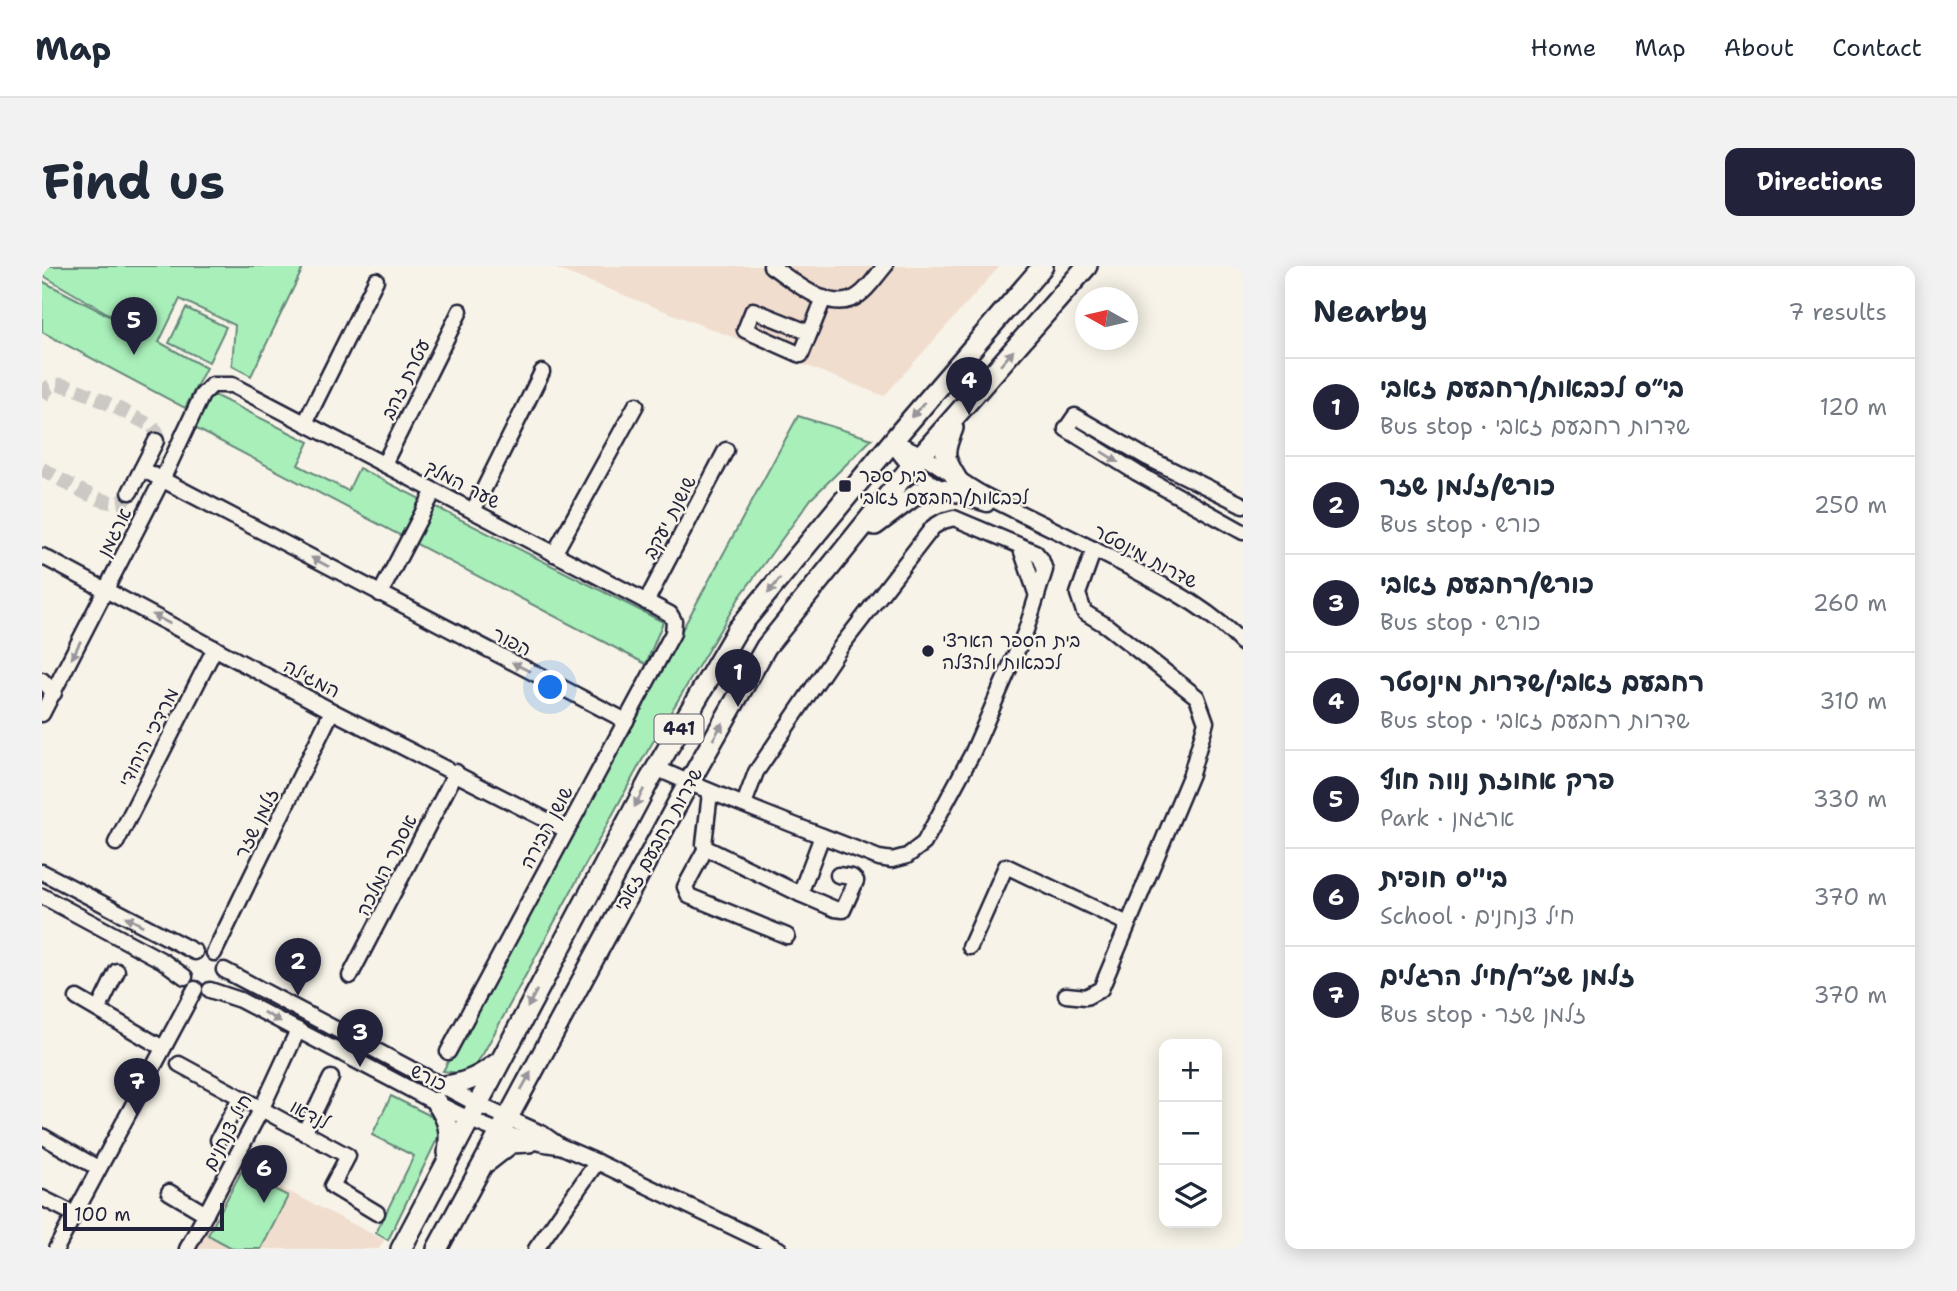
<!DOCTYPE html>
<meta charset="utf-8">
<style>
body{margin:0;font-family:"Shantell Sans","Playpen Sans Hebrew",sans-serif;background:#f2f2f3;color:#1f2937}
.controls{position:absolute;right:21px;bottom:21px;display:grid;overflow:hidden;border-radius:14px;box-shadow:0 4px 18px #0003}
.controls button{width:63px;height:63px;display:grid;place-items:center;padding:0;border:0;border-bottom:2px solid #e0e1e3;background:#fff;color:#1f2937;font:35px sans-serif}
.compass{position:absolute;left:1033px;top:21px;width:63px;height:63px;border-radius:50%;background:#fff;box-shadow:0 4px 18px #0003;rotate:278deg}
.scale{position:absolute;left:21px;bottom:18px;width:161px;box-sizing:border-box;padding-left:7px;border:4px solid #22223b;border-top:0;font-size:19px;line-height:24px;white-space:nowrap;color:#22223b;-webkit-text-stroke:5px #f7f3e8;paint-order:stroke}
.you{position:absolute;left:509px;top:422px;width:24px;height:24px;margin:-18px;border:5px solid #fff;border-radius:50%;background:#1a73e8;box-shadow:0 0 0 10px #1a73e833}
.badge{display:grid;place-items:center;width:46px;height:46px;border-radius:50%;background:#22223b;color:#fff;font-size:23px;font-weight:700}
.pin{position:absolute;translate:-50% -58px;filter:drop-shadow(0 2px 4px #0008)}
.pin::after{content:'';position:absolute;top:37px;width:24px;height:21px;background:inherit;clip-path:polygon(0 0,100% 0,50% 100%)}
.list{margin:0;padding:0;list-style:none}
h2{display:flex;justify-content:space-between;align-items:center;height:91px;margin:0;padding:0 28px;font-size:30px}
h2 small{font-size:23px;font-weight:400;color:#747a83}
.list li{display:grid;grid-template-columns:46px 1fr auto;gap:21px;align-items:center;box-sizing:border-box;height:98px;padding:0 28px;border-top:2px solid #e0e1e3}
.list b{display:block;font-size:26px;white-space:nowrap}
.list p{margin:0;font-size:23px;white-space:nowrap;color:#747a83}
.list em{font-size:23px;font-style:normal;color:#747a83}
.icon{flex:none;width:38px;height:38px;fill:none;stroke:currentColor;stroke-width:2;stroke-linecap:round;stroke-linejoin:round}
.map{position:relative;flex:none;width:1201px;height:983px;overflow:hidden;border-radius:14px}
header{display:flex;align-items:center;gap:42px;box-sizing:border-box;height:98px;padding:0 35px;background:#fff;border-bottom:2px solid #e0e1e3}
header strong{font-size:33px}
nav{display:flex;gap:38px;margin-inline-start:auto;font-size:24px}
.intro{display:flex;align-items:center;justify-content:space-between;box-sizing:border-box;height:168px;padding:0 42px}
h1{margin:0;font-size:49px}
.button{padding:18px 32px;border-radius:14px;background:#22223b;color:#fff;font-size:24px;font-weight:700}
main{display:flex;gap:42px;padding:0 42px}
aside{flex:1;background:#fff;border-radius:14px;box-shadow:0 4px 18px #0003}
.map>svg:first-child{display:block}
</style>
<header>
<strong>Map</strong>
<nav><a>Home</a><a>Map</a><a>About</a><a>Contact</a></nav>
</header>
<div class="intro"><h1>Find us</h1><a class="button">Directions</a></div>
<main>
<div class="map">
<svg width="1201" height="983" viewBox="0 0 1201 983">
<rect width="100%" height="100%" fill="#f7f3e8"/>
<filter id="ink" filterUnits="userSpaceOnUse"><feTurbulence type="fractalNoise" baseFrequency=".0143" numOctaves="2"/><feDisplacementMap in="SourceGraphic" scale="14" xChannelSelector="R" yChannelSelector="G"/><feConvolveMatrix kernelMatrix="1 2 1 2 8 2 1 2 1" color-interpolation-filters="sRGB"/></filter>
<g filter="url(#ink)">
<g fill="#f0ddce">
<polygon points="507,0 958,0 842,130"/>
<polygon points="195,899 342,974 337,983 152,983"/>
</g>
<g fill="#a9efba" stroke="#66887a" stroke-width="2">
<polygon points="0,0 262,0 209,110 190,100 193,59 138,33 117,76 164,102 143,142 0,66 0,15 96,65 0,9"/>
<polygon points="144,42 184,61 167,96 127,77"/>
<polygon points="170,128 267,176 256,199 306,225 317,202 621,356 604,398 153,162"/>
<polygon points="756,150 830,173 769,233 697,332 599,496 441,788 429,805 416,807 401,805"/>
<polygon points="349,830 403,857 346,974 334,967 372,890 330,869"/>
<polygon points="199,906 246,930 219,983 192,983 166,969"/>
</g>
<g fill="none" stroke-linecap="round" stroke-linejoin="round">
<g stroke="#ccc9c5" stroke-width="14" stroke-dasharray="14 7" stroke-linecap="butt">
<path d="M 0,131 C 3,126 5,121 11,119 C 27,114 91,151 110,160 L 115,166 L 114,175"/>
<path d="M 0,203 C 16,211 64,244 81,235 C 82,234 87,228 88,226"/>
</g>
<defs>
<g id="minor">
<path d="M 729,0 C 752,15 789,50 817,29 C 827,22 835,9 843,0"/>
<polyline points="768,67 711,44 703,64 759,89 782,32"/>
<polyline points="263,157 334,14"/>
<path d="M 850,176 C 884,186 911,212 942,229 C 993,255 1045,279 1096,306 C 1134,326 1171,346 1201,378"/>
<path d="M 850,176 C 877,218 900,224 945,238"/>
<polyline points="342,198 418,45"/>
<polyline points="100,203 584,455"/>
<polyline points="88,226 114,175"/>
<polyline points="1201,239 1104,191 1033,150 1024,163 1095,207 1201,266"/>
<polyline points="431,245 500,106"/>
<polyline points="978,280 995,330"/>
<polyline points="512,288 594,139"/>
<polyline points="0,290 290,445 524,564"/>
<polyline points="338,328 392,225"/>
<polyline points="604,336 684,184"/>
<polyline points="0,414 12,427"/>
<polyline points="0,448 120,214 160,129 170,119 190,119 628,348 632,355 631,367 406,786"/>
<path d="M 614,502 C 687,535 763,563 837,592 L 850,594 L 865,590 L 882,577 L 930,488 L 984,364 L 1003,304 L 999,293 L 993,286 L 912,252 L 901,255 L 891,261 L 800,379 L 714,506 L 702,538"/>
<polyline points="668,527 662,578 664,582 758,628"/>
<polyline points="780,570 758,628 793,643 801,644 814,615 810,611 796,609"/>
<polyline points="74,577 173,382"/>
<polyline points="664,582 643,621 647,630 745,670"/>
<polyline points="0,606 153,686"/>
<polyline points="0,630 121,695 143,711"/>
<polyline points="928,681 964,600 1086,658"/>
<polyline points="172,687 290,445"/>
<polyline points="182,704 435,838 501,868 518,880 555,896 494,983"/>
<polyline points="308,710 414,506"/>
<path d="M 168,724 L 198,734 C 248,760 299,787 349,813 C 402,841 456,873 516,880"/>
<polyline points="1024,729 1044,731 1059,723 1149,508 1164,456 1155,431 1065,360 1042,346 1036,328 1052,283"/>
<polyline points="35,732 121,782"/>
<polyline points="56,744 75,705"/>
<polyline points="137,798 306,890 290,920 335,947"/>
<polyline points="262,867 289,812"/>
<polyline points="0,870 56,902"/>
<polyline points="176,874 198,832"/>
<polyline points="555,896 737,983"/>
<polyline points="127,926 164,948"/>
<polyline points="0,932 32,948"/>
<polyline points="14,983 153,723"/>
<polyline points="145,983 219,844 256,764"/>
</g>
<g id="major">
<path d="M 911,162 C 900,188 901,191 916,215"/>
<polyline points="833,259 876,227 901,224"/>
<path d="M 403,820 C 424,817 437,811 454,798"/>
<path d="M 394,836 C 407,855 409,865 406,887"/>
<polyline points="446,895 469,877 487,876"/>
<polyline points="359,983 608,513 695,364 859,165 1001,0"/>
<polyline points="395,983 640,529 724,381 868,202 1045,0"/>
</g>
</defs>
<use href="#minor" stroke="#22223b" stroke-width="19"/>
<use href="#major" stroke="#22223b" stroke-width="24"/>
<use href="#minor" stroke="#f7f3e8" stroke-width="14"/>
<use href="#major" stroke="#f7f3e8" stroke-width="19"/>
</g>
<defs><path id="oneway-solid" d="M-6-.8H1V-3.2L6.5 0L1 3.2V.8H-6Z" transform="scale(1.75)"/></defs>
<g fill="#97959a">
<use href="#oneway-solid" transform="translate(965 92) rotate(-49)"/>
<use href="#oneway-solid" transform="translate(876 144) rotate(131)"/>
<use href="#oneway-solid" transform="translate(1068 191) rotate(32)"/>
<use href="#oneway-solid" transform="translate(278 296) rotate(-152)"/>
<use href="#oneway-solid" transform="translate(732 320) rotate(129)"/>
<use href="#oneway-solid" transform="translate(119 353) rotate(-152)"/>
<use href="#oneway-solid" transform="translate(34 384) rotate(117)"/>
<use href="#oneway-solid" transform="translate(479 401) rotate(-153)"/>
<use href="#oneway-solid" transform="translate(676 465) rotate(-60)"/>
<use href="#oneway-solid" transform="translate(597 532) rotate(118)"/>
<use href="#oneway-solid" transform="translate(92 655) rotate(-152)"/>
<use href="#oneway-solid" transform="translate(490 733) rotate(118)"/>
<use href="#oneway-solid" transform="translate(230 751) rotate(28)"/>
<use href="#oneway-solid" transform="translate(484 815) rotate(-61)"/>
</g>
</g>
<g fill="#22223b" stroke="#f7f3e8" stroke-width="2.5">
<rect x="796" y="213" width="14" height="14" rx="3.5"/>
<circle cx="886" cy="385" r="7"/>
</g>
<g text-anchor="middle" stroke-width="5" stroke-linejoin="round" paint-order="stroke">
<rect fill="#f7f3e8" stroke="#62616f" stroke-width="2" x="612.5" y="448.5" width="49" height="29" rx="5"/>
<g font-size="18" font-weight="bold" fill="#22223b">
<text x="637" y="469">441</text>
</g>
<g font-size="19" fill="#22223b" stroke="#f7f3e8">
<text transform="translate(363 113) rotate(-64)" y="7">עטרת זהב</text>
<text transform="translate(421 218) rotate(28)" y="7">שער המלך</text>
<text transform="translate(627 251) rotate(-62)" y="7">שושנת יעקב</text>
<text transform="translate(72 266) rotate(-63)" y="7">ארגמן</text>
<text transform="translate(1104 290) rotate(28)" y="7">שדרות מינסטר</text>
<text transform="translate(470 375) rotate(27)" y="7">הפור</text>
<text transform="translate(270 412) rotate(28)" y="7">המגילה</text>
<text transform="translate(106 471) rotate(-63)" y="7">מרדכי היהודי</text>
<text transform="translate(214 557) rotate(-64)" y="7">זלמן שזר</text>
<text transform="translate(504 561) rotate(-62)" y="7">שושן הבירה</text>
<text transform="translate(616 573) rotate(-61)" y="7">שדרות רחבעם זאבי</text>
<text transform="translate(344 599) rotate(-63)" y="7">אסתר המלכה</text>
<text transform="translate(387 811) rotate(27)" y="7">כורש</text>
<text transform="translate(268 848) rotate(28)" y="7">לנדאו</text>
<text transform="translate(185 866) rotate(-62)" y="7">חיל צנחנים</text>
</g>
<g font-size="19" fill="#22223b" stroke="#f7f3e8" text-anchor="start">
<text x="817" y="216">בית ספר<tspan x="817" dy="22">לכבאות/רחבעם זאבי</tspan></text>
<text x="900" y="381">בית הספר הארצי<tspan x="900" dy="22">לכבאות ולהצלה</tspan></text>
</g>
</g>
</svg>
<div class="controls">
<button>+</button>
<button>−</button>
<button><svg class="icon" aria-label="layers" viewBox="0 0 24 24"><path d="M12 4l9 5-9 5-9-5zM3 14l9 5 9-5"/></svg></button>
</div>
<svg class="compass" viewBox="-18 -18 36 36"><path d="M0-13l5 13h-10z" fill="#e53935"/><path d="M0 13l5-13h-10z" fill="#747a83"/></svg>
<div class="scale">100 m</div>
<div class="you"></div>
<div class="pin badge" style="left:696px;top:441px">1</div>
<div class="pin badge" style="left:256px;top:730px">2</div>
<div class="pin badge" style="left:318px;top:801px">3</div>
<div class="pin badge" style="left:927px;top:149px">4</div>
<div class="pin badge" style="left:92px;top:89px">5</div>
<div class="pin badge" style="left:222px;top:937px">6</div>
<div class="pin badge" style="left:95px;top:850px">7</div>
</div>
<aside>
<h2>Nearby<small>7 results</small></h2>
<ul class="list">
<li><span class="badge">1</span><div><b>בי״ס לכבאות/רחבעם זאבי</b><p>Bus stop · שדרות רחבעם זאבי</p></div><em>120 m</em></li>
<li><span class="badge">2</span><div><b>כורש/זלמן שזר</b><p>Bus stop · כורש</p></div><em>250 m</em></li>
<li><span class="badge">3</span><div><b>כורש/רחבעם זאבי</b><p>Bus stop · כורש</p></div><em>260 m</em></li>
<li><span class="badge">4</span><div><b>רחבעם זאבי/שדרות מינסטר</b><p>Bus stop · שדרות רחבעם זאבי</p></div><em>310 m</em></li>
<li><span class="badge">5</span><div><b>פרק אחוזת נווה חוף</b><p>Park · ארגמן</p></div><em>330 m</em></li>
<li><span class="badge">6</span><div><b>בי&quot;ס חופית</b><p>School · חיל צנחנים</p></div><em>370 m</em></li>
<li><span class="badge">7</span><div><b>זלמן שז״ר/חיל הרגלים</b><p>Bus stop · זלמן שזר</p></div><em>370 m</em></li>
</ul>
</aside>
</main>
